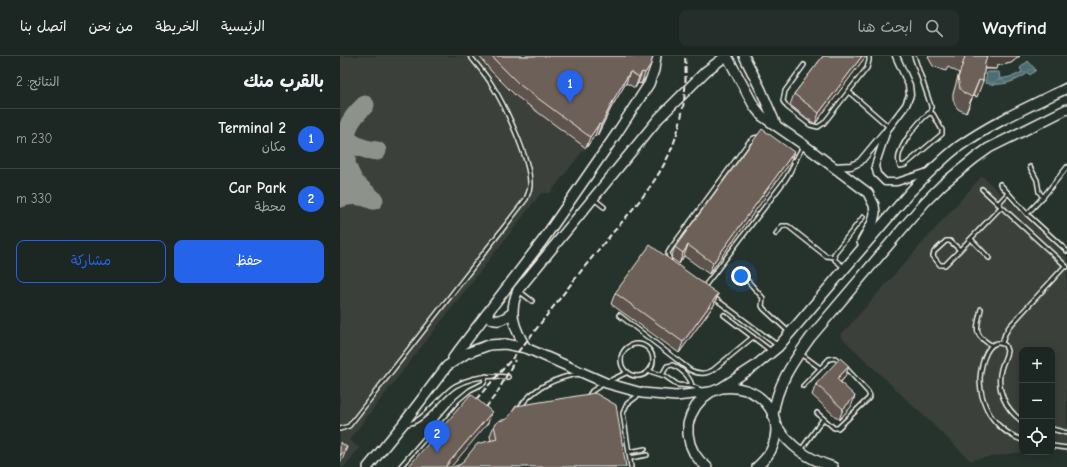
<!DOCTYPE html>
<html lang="ar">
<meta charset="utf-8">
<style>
body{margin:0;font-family:"Comic Neue","Playpen Sans Arabic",sans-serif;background:#252e2a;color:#f1f3f6;direction:rtl}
.controls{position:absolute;right:12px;bottom:12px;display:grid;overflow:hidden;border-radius:8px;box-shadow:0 2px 10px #0003}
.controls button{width:36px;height:36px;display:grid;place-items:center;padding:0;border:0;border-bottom:1px solid #3a4340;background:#1c2622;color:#f1f3f6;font:20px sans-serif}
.you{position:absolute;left:401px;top:220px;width:14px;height:14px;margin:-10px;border:3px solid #fff;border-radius:50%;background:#1a73e8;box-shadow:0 0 0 6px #1a73e833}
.badge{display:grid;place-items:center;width:26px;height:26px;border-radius:50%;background:#2563eb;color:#fff;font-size:13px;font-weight:700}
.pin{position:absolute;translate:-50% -33px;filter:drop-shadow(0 1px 2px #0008)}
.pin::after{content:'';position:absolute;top:21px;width:14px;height:12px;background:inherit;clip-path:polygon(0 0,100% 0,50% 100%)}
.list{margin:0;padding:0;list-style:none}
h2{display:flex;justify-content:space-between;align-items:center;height:52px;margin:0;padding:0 16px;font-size:17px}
h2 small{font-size:13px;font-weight:400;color:#a0a5a5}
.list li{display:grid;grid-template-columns:26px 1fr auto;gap:12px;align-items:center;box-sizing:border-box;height:60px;padding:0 16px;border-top:1px solid #3a4340}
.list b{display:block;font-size:15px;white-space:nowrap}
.list p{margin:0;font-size:13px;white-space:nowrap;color:#a0a5a5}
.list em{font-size:13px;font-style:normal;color:#a0a5a5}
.actions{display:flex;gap:8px;padding:12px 16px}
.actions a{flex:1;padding:9px 0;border:1px solid #2563eb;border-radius:8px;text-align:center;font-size:14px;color:#2563eb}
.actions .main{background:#2563eb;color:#fff}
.icon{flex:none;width:22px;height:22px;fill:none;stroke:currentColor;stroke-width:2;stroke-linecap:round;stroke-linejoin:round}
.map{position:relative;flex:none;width:727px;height:411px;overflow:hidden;direction:ltr}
header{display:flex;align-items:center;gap:24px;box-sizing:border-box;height:56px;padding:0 20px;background:#1c2622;border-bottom:1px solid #3a4340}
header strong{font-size:19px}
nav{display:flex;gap:22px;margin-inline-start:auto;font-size:14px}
.search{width:280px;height:36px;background:#252e2a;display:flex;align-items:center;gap:10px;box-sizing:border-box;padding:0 14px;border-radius:8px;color:#a0a5a5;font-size:15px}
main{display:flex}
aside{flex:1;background:#1c2622}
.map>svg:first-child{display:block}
</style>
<header>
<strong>Wayfind</strong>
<div class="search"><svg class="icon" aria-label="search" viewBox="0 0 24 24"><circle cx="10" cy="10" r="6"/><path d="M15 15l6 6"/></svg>ابحث هنا</div>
<nav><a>الرئيسية</a><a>الخريطة</a><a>من نحن</a><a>اتصل بنا</a></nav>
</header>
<main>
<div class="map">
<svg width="727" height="411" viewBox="0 0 727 411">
<defs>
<pattern id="water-waves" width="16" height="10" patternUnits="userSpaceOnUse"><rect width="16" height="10" fill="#4c6d73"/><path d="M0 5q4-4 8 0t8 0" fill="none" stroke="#668287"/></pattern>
</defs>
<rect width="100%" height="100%" fill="#26332d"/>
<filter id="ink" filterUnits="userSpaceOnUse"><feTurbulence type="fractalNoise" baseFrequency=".025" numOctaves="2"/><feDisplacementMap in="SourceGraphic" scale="8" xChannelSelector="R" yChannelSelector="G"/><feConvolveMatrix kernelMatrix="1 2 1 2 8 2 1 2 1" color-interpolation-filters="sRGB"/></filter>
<g filter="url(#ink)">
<g fill="#3b403a">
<polygon points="0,0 311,0 307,19 301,28 298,27 295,32 286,27 271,52 258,80 255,79 210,137 201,137 9,384 19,392 4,411 0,411"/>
<polygon points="642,120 727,201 727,388 712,390 712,294 682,294 682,396 630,404 500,280"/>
</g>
<path fill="url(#water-waves)" stroke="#8fa2a2" d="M 688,5 L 696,14 L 690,19 L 688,17 C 676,26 659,31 645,27 L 647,16 L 659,16 L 660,23 L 674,20 L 682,16 L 680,12 Z"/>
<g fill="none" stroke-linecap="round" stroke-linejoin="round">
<g stroke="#8d928a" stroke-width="19">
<path d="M 0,79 C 11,88 23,94 37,95"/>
<path d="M 6,96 C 5,73 8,65 25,49"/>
<polyline points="6,109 14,126 34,144"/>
<path d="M 0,127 C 8,114 8,97 2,84"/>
<path d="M 0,142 C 12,138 21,139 33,144"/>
</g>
<defs>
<g id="lane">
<polyline points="574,0 591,50 591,57"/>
<polyline points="464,9 445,35 443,45 447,51 470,69 478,71 484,67 527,12 529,5 529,0"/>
<polyline points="509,36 549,71"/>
<path d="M 589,57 L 593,58 L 602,74 L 602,78 L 565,109 L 560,110 C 552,96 579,65 589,57 Z"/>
<polyline points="448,101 455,106"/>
<polyline points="690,111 697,124 699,136 703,141"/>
<polyline points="660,128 687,158 727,195"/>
<polyline points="642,133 727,211"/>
<polyline points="254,143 264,151"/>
<polyline points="658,148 668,137"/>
<polyline points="687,158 703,141 727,111"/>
<polyline points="436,178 442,170 448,170 486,200 494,201"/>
<polyline points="631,183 649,202"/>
<path d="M 620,194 L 610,185 L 606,185 L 594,196 L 593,200 L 600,209 L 605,209 C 624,190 643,170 661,151"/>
<polyline points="330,206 328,197 331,192 409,86 414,82 419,81"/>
<polyline points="505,212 495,204 494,198 523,161"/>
<polyline points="407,224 423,242 422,250 424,253 449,276"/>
<path d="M 364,231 L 446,123 C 453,112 456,101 463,91"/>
<polyline points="179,235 192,245"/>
<polyline points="373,241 437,289"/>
<path d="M 641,253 C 637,272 632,278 651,289"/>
<path d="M 279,259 L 350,314 C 358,318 365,319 373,314 L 413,281"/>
<polyline points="384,259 431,295"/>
<polyline points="662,287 665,278 669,271 725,210"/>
<circle cx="297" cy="304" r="16"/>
<polyline points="461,298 480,312"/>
<polyline points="309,315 325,320 338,329 352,330 361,334"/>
<path d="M 322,319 L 327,310 L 333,309 C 342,314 350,320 352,330"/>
<polyline points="269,325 288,316"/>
<polyline points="463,330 489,303 495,302 500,306"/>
<polyline points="248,341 252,335 263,328"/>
<path d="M 180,351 C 193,332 217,321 239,318"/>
<polyline points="477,357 494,372 498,372 528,343 530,340 528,336 505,311"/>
<path d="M 682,365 C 665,353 656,333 661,313 C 663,306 666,301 667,295 L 665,289 C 647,279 641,310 640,322 C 640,330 641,338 644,346 C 650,364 665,378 682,384"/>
<path d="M 65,368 C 82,369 100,339 115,330 C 132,320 150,319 168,321"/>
<path d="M 0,373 L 9,370 L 186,143 C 188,138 190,134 190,129 C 191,105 165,50 152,29 C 146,19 138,10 130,0"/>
<polyline points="712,373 727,377"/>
<polyline points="712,390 727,392"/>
<polyline points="461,394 483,363"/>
<polyline points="289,396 305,393"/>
<polyline points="290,402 307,399"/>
<polyline points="60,411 118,344 130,334 144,327 146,320"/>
<polyline points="291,411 283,357 287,348 300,338"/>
</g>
<g id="street">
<polyline points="556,0 569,29 570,39 566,49 547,74 535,110 537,118 545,126 557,126 588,116"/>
<polyline points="493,111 511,110 520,106 544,77"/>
</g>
<g id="secondary">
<polyline points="387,0 414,50 422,60 464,89 528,137 534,149 535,157 533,166 522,186"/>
<polyline points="404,0 421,34 436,69"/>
<path d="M 146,259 C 155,268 163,264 172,257"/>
<path d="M 186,292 C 174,272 168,257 178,234 L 319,62 L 366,15 L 386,0"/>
<polyline points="113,302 203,184 277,77 309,28 314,14 316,0"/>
<path d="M 382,332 C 417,327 447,357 432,392 C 429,400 423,405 417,411"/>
<path d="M 433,359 C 437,328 453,306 470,282 L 585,146 L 603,128 L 635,102 L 649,92 L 727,53"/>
<path d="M 436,369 C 450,391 468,403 493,411"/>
<polyline points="28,411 63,368 107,310 127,297 149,289 165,288 186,292 266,327 302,337 336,340 370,336"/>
<path d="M 367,411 L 360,405 L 354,397 L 350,388 L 348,378 L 348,368 L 351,359 L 356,350 L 363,342 L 371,336 L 381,332 L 415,310 L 438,291 L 571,135 C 586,120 601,104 618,91 C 652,67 690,50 727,32"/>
</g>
</defs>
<use href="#lane" stroke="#f4f1e8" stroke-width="6"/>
<use href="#street" stroke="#f4f1e8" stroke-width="9"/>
<use href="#secondary" stroke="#f4f1e8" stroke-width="12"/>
<use href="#lane" stroke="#26332d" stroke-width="3"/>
<use href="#street" stroke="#26332d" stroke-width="6"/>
<use href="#secondary" stroke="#26332d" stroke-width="9"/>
<g stroke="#f4f1e8" stroke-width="2" stroke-dasharray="6 3" stroke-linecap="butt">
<path d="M 130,350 C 149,329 168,308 186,286 C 209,257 231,227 255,198 C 282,164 317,131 333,89 C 344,60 347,31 345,0"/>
<polyline points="140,359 157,337 175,304"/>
</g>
</g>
<g fill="#5e534d" stroke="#f4f1e8">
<polygon points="139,0 313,0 311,8 307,19 301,28 298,27 295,32 286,27 271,52 257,80 255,79 246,92 176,40 151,15"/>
<polygon points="483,0 526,0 475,68 450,49 454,38"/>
<polygon points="589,0 680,0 671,7 657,10 656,13 644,13 643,25 637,41 633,40 626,57 618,53 615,49 613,43 613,38 619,17 608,11 606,15 593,10 588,1"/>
<polygon points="450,107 369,218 344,200 339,208 331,202 335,191"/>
<polygon points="275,237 378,238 374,249 339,297 271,248"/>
<polygon points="505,321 501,326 511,351 499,364 472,339 476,328"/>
<polygon points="154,369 286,411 121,408 151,385 150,380"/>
</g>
<g fill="#4c433e" stroke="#f4f1e8">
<polygon points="522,0 526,0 475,68 479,57"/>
<polygon points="647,0 680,0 671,7 657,10 656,13 643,12"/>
<polygon points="311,8 307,19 301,28 305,17"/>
<polygon points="290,16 286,27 271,52 257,80 261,69 275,41"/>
<polygon points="302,16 298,27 295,32 299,21"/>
<polygon points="639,24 633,40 626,57 632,41"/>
<polygon points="259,68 255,79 246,92 250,81"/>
<polygon points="454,96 450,107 369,218 373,207"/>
<polygon points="348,189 344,200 339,208 343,197"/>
<polygon points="378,238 374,249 339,297 343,286"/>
<polygon points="509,310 505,321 493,334 497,323"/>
<polygon points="515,340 511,351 499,364 503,353"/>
<polygon points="152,356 148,367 111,411 105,411"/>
<polygon points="7,391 3,402 0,406 0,400"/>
</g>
<g fill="#6d6059" stroke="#f4f1e8">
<polygon points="152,0 313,0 311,8 305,17 302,16 299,21 290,16 275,41 261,69 259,68 250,81 180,29 155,4"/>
<polygon points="483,0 522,0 479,57 454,38"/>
<polygon points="623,0 647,0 645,7 643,25 639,24 632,41 624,37 620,33 619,27 618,22 625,1"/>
<polygon points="422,73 454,96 373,207 348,189 343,197 335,191"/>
<polygon points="310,189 378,238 343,286 275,237"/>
<polygon points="500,302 509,310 497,323 515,340 503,353 476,328"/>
<polygon points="255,337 276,349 286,411 113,411 121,408 137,388 157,383 154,369 158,365 167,363 176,350"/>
<polygon points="131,338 152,356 105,411 68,411"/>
<polygon points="0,386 7,391 0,400"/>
</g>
</g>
</svg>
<div class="controls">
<button>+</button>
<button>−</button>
<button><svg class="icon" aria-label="locate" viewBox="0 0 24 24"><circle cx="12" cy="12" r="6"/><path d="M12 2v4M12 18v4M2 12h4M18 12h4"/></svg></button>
</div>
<div class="you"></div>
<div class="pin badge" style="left:230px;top:47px">1</div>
<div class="pin badge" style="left:97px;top:397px">2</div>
</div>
<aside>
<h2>بالقرب منك<small>النتائج: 2</small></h2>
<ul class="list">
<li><span class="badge">1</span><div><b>Terminal 2</b><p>مكان</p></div><em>230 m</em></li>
<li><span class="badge">2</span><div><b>Car Park</b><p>محطة</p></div><em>330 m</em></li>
</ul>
<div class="actions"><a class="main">حفظ</a><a>مشاركة</a></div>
</aside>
</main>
